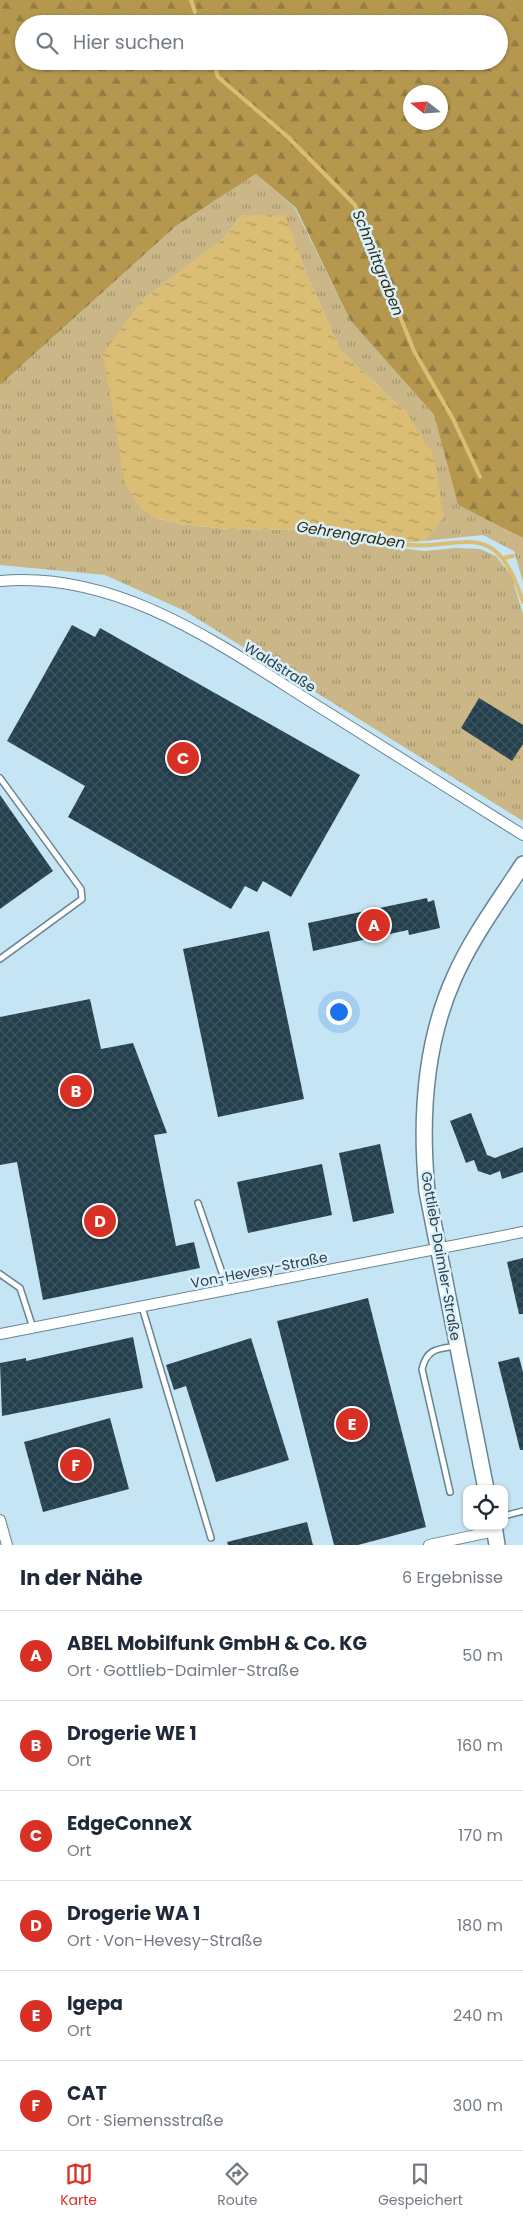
<!DOCTYPE html>
<html lang="de">
<meta charset="utf-8">
<style>
body{margin:0;font-family:Poppins,sans-serif;background:#f2f2f3;color:#1f2937}
.controls{position:absolute;right:15px;bottom:15px;display:grid;overflow:hidden;border-radius:10px;box-shadow:0 1px 4px #0004}
.controls button{width:45px;height:45px;display:grid;place-items:center;padding:0;border:0;border-bottom:1px solid #e0e1e3;background:#fff;color:#1f2937;font:25px sans-serif}
.compass{position:absolute;left:403px;top:85px;width:45px;height:45px;border-radius:50%;background:#fff;box-shadow:0 1px 4px #0004;rotate:287deg}
.you{position:absolute;left:338px;top:1011px;width:18px;height:18px;margin:-12px;border:4px solid #fff;border-radius:50%;background:#1a73e8;box-shadow:0 0 0 8px #1a73e833}
.badge{display:grid;place-items:center;width:32px;height:32px;border-radius:50%;background:#d93025;color:#fff;font-size:16px;font-weight:700}
.pin{position:absolute;translate:-50% -50%;border:2px solid #fff;box-shadow:0 1px 5px #0006}
.list{margin:0;padding:0;list-style:none}
h2{display:flex;justify-content:space-between;align-items:center;height:65px;margin:0;padding:0 20px;font-size:21px}
h2 small{font-size:16px;font-weight:400;color:#747a83}
.list li{display:grid;grid-template-columns:32px 1fr auto;gap:15px;align-items:center;box-sizing:border-box;height:90px;padding:0 20px;border-top:1px solid #e0e1e3}
.list b{display:block;font-size:19px;white-space:nowrap}
.list p{margin:0;font-size:16px;white-space:nowrap;color:#747a83}
.list em{font-size:16px;font-style:normal;color:#747a83}
.icon{flex:none;width:28px;height:28px;fill:none;stroke:currentColor;stroke-width:2;stroke-linecap:round;stroke-linejoin:round}
.map{position:relative;flex:none;width:523px;height:1545px;overflow:hidden}
.search{position:absolute;background:#fff;box-shadow:0 1px 4px #0004;left:15px;right:15px;top:15px;height:55px;display:flex;align-items:center;gap:12px;box-sizing:border-box;padding:0 18px;border-radius:28px;color:#747a83;font-size:19px}
.sheet{height:605px;background:#fff}
nav{display:flex;justify-content:space-around;align-items:center;box-sizing:border-box;height:70px;border-top:1px solid #e0e1e3;background:#fff;font-size:14px;color:#747a83}
nav a{display:grid;justify-items:center;gap:2px}
nav .on{color:#d93025}
.map>svg:first-child{display:block}
</style>
<div class="map">
<svg width="523" height="1545" viewBox="0 0 523 1545">
<defs>
<pattern id="grass-tufts" width="24" height="20" patternUnits="userSpaceOnUse" patternTransform="scale(1.25)"><rect width="24" height="20" fill="#cab686"/><path d="M3 7l-1-3M5 7V3M7 7l1-3M15 17l-1-3M17 17v-4M19 17l1-3" fill="none" stroke="#a5956f"/></pattern>
<pattern id="forest-firs" width="22" height="20" patternUnits="userSpaceOnUse" patternTransform="scale(1.25)"><rect width="22" height="20" fill="#b5984e"/><path d="M5 1l3.5 6h-7zM16 11l3.5 6h-7z" fill="#947d42"/></pattern>
<pattern id="water-ripples" width="26" height="14" patternUnits="userSpaceOnUse" patternTransform="scale(1.25)"><rect width="26" height="14" fill="#dbbd73"/><path d="M2 4q2-2 4 0t4 0M15 11q2-2 4 0t4 0" fill="none" stroke="#b29b60"/></pattern>
<pattern id="building-cross-hatch" width="8" height="8" patternUnits="userSpaceOnUse" patternTransform="scale(1.25)"><rect width="8" height="8" fill="#25404d"/><path d="M0 0l8 8M0 8l8-8" fill="none" stroke="#3c545f"/></pattern>
</defs>
<rect width="100%" height="100%" fill="#c5e5f4"/>
<polygon fill="url(#grass-tufts)" points="256,174 295,208 350,320 434,415 458,505 523,538 523,582 514,551 483,535 424,541 444,516 406,412 341,351 308,277 284,215 242,215 222,240 141,301 156,518 179,524 228,529 298,530 330,533 375,545 424,551 456,548 480,549 496,556 511,575 523,614 523,821 185,611 105,575 0,565 0,385 176,226"/>
<path fill="url(#forest-firs)" fill-rule="evenodd" d="M 0,0 L 523,0 L 523,538 L 458,505 L 434,415 L 350,320 L 296,208 L 256,174 L 176,226 L 0,385 ZM 24,24 L 499,24 L 499,61 L 24,61 ZM 410,92 L 440,92 L 440,122 L 410,122 Z"/>
<polygon fill="url(#water-ripples)" points="242,215 285,215 308,277 341,351 406,412 433,453 444,516 424,541 375,545 330,533 298,530 228,529 179,524 156,518 140,508 125,483 103,354 141,301 222,240"/>
<g fill="none" stroke-linecap="round" stroke-linejoin="round">
<g stroke="#dbbd73" stroke-width="4">
<polyline points="191,0 195,12"/>
<polyline points="198,19 200,24"/>
<polyline points="213,61 218,77 288,137 355,205 414,351 453,419 480,477"/>
<path d="M 388,542 C 458,558 493,506 523,602"/>
<polyline points="504,558 513,556"/>
</g>
</g>
<g fill="url(#building-cross-hatch)">
<polygon points="72,625 95,637 100,628 360,775 291,897 263,881 257,892 245,886 231,909 68,817 85,786 7,741"/>
<polygon points="479,698 523,725 523,744 512,761 461,728"/>
<polygon points="0,795 53,871 0,909"/>
<polygon points="427,898 428,902 434,900 440,928 409,935 408,930 313,951 308,923"/>
<polygon points="269,931 304,1099 218,1117 183,949"/>
<polygon points="90,999 101,1049 133,1043 167,1133 154,1135 176,1246 194,1242 200,1268 43,1300 17,1162 0,1165 0,1017"/>
<polygon points="471,1113 487,1155 495,1158 523,1147 523,1172 502,1179 500,1171 490,1175 478,1171 474,1160 466,1163 450,1121"/>
<polygon points="380,1144 394,1213 353,1222 339,1153"/>
<polygon points="322,1164 332,1215 248,1233 237,1182"/>
<polygon points="523,1258 523,1314 519,1314 507,1262"/>
<polygon points="368,1298 426,1527 358,1545 334,1545 277,1321"/>
<polygon points="133,1337 143,1388 2,1416 0,1363 26,1358 26,1361"/>
<polygon points="251,1338 289,1460 216,1482 186,1386 174,1390 166,1365"/>
<polygon points="519,1357 523,1372 523,1450 520,1450 498,1362"/>
<polygon points="110,1418 129,1489 43,1512 24,1442"/>
<polygon points="307,1522 313,1545 228,1545 227,1542"/>
</g>
<g fill="none" stroke-linecap="round" stroke-linejoin="round">
<defs>
<g id="lane">
<polyline points="0,778 81,889 82,899 0,959"/>
<polyline points="198,1203 228,1290"/>
<polyline points="0,1274 20,1288 33,1328"/>
<polyline points="142,1307 211,1538"/>
<path d="M 450,1492 L 422,1369 C 427,1348 438,1349 457,1346"/>
<polyline points="504,1516 523,1511"/>
</g>
<g id="street">
<path d="M 0,581 C 122,570 226,649 324,710 C 390,752 457,793 523,835"/>
<polyline points="0,1334 523,1232"/>
<polyline points="0,1520 7,1545"/>
<polyline points="429,1545 495,1531"/>
</g>
<g id="secondary">
<path d="M 486,1489 L 427,1191 C 420,1118 424,1045 454,978 C 472,937 499,901 523,864"/>
<polyline points="494,1526 497,1545"/>
</g>
</defs>
<use href="#lane" stroke="#678492" stroke-width="8"/>
<use href="#street" stroke="#678492" stroke-width="12"/>
<use href="#secondary" stroke="#678492" stroke-width="18"/>
<use href="#lane" stroke="#fff" stroke-width="5"/>
<use href="#street" stroke="#fff" stroke-width="10"/>
<use href="#secondary" stroke="#fff" stroke-width="15"/>
</g>
<g text-anchor="middle" stroke-width="5" stroke-linejoin="round" paint-order="stroke">
<g font-size="14" fill="#313e44" stroke="#d8f1fd">
<text transform="translate(280 667) rotate(32)" y="5">Waldstraße</text>
<text transform="translate(441 1256) rotate(80)" y="5">Gottlieb-Daimler-Straße</text>
<text transform="translate(259 1270) rotate(-11)" y="5">Von-Hevesy-Straße</text>
</g>
<g font-size="15" font-style="italic" fill="#3a2d0c" stroke="#d8f1fd">
<text transform="translate(378 263) rotate(68)" y="5">Schmittgraben</text>
<text transform="translate(351 535) rotate(9)" y="5">Gehrengraben</text>
</g>
</g>
</svg>
<div class="controls">
<button><svg class="icon" aria-label="locate" viewBox="0 0 24 24"><circle cx="12" cy="12" r="6"/><path d="M12 2v4M12 18v4M2 12h4M18 12h4"/></svg></button>
</div>
<svg class="compass" viewBox="-18 -18 36 36"><path d="M0-13l5 13h-10z" fill="#e53935"/><path d="M0 13l5-13h-10z" fill="#747a83"/></svg>
<div class="you"></div>
<div class="pin badge" style="left:374px;top:925px">A</div>
<div class="pin badge" style="left:76px;top:1091px">B</div>
<div class="pin badge" style="left:183px;top:758px">C</div>
<div class="pin badge" style="left:100px;top:1221px">D</div>
<div class="pin badge" style="left:352px;top:1424px">E</div>
<div class="pin badge" style="left:76px;top:1465px">F</div>
<div class="search"><svg class="icon" aria-label="search" viewBox="0 0 24 24"><circle cx="10" cy="10" r="6"/><path d="M15 15l6 6"/></svg>Hier suchen</div>
</div>
<section class="sheet">
<h2>In der Nähe<small>6 Ergebnisse</small></h2>
<ul class="list">
<li><span class="badge">A</span><div><b>ABEL Mobilfunk GmbH &amp; Co. KG</b><p>Ort · Gottlieb-Daimler-Straße</p></div><em>50 m</em></li>
<li><span class="badge">B</span><div><b>Drogerie WE 1</b><p>Ort</p></div><em>160 m</em></li>
<li><span class="badge">C</span><div><b>EdgeConneX</b><p>Ort</p></div><em>170 m</em></li>
<li><span class="badge">D</span><div><b>Drogerie WA 1</b><p>Ort · Von-Hevesy-Straße</p></div><em>180 m</em></li>
<li><span class="badge">E</span><div><b>Igepa</b><p>Ort</p></div><em>240 m</em></li>
<li><span class="badge">F</span><div><b>CAT</b><p>Ort · Siemensstraße</p></div><em>300 m</em></li>
</ul>
</section>
<nav>
<a class="on"><svg class="icon" aria-label="map" viewBox="0 0 24 24"><path d="M3 6l6-2 6 2 6-2v14l-6 2-6-2-6 2zM9 4v14M15 6v14"/></svg>Karte</a>
<a><svg class="icon" aria-label="directions" viewBox="0 0 24 24"><path d="M12 3l9 9-9 9-9-9zM9 14v-3h6M13 9l2 2-2 2"/></svg>Route</a>
<a><svg class="icon" aria-label="saved" viewBox="0 0 24 24"><path d="M7 4h10v16l-5-4-5 4z"/></svg>Gespeichert</a>
</nav>
